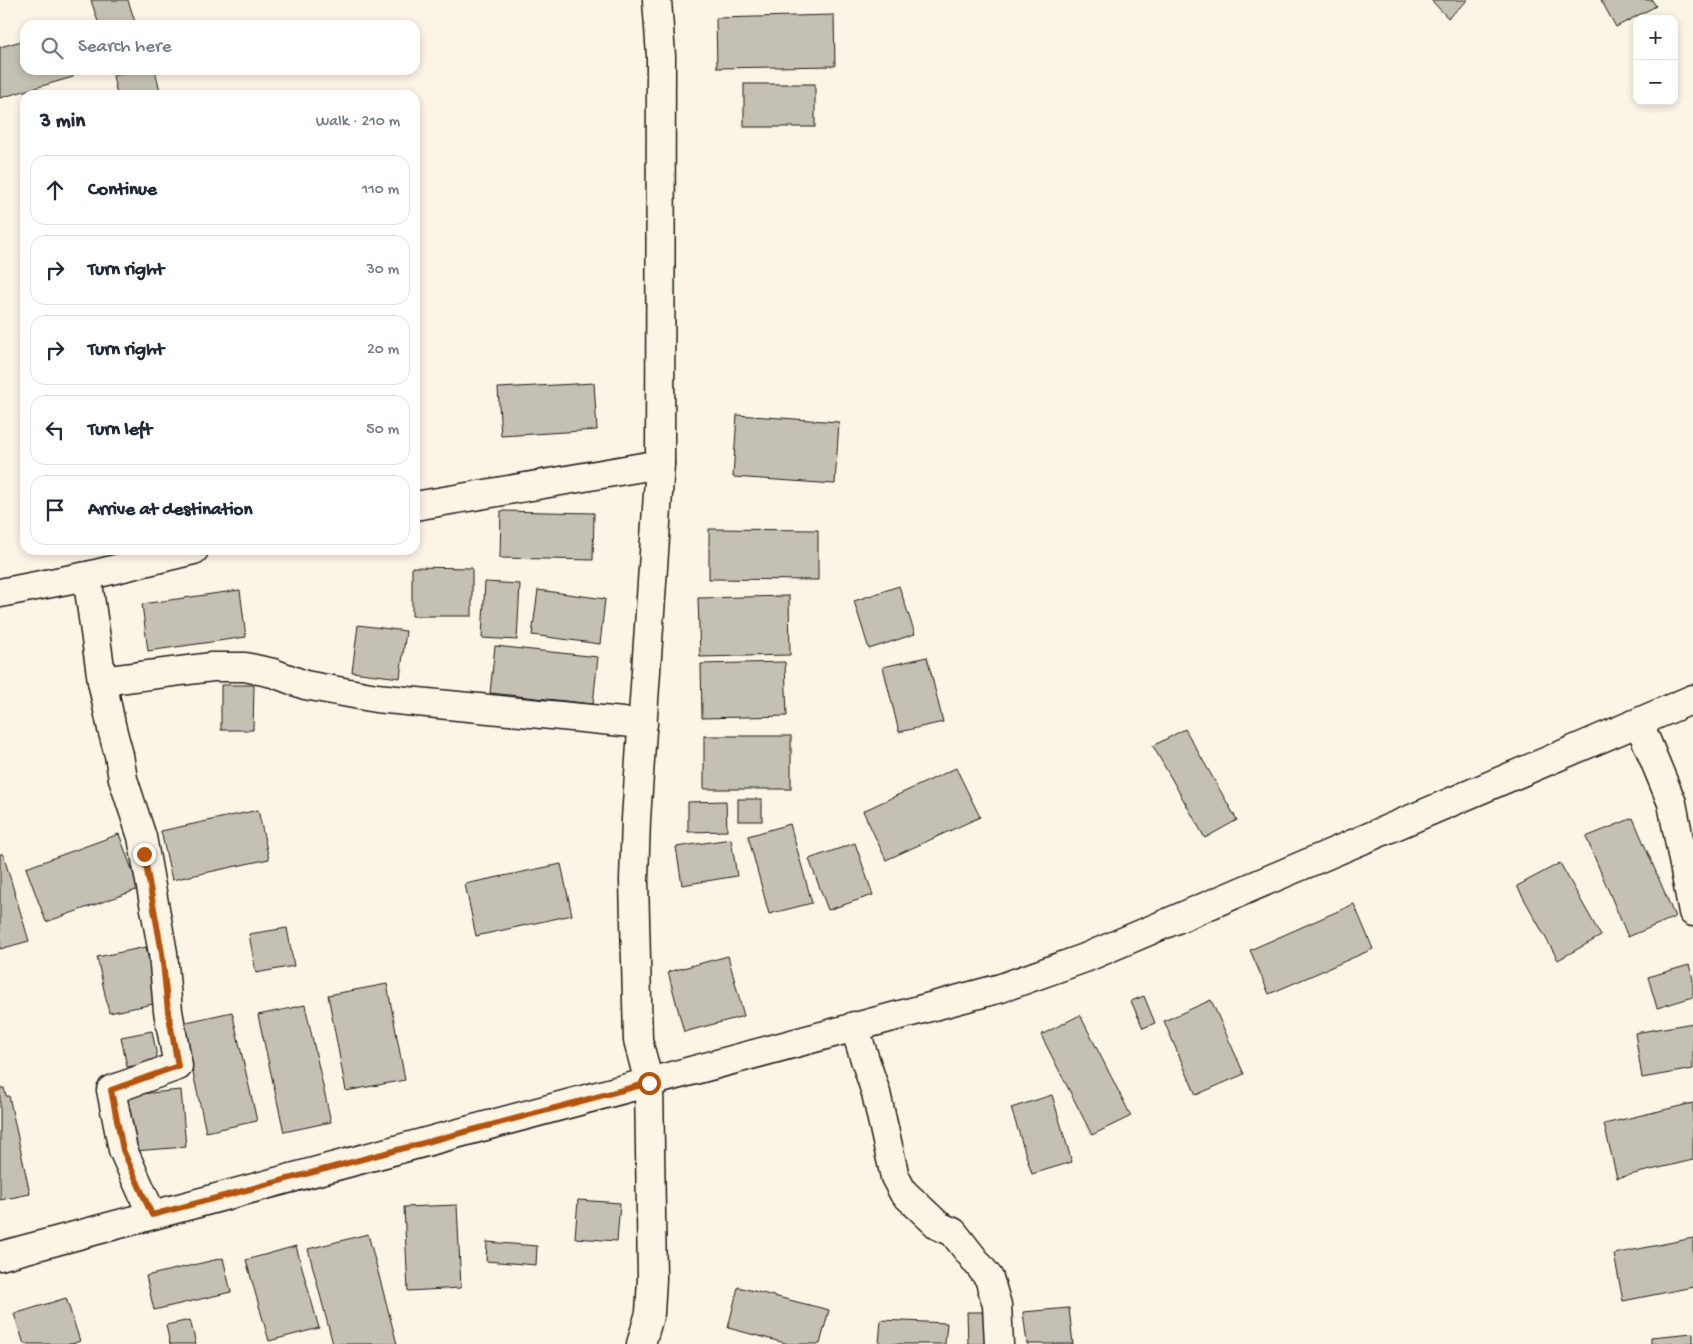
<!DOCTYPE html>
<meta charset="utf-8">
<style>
body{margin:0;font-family:"Gochi Hand",sans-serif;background:#f6f6f7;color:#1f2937}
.controls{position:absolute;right:15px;top:15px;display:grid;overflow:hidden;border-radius:10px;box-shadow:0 2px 8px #0003}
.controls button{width:45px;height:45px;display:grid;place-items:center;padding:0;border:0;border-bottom:1px solid #e0e1e3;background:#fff;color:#1f2937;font:25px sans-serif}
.stop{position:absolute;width:15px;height:15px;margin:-11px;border:4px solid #b45309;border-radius:50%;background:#fff}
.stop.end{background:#b45309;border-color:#fff;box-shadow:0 1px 5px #0008}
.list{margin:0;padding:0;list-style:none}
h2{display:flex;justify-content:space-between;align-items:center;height:65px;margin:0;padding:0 20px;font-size:21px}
h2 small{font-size:16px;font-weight:400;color:#747a83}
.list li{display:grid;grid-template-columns:32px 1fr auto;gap:15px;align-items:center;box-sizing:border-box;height:70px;margin:0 10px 10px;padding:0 10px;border:1px solid #e0e1e3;border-radius:15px}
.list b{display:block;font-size:19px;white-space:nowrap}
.list em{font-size:16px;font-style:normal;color:#747a83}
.icon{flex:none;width:28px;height:28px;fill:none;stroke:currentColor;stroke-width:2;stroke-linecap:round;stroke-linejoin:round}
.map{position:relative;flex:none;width:1693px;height:1344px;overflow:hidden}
.search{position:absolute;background:#fff;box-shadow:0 2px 8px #0003;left:20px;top:20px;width:400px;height:55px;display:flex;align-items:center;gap:12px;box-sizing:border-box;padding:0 18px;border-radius:15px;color:#747a83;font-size:19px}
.panel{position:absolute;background:#fff;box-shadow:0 2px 8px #0003;left:20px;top:90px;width:400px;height:465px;border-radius:15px}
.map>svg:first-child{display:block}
</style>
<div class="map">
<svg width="1693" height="1344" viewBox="0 0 1693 1344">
<rect width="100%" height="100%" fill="#fcf5e5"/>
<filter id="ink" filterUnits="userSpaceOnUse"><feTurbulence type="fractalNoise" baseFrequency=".02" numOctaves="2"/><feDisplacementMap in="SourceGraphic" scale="10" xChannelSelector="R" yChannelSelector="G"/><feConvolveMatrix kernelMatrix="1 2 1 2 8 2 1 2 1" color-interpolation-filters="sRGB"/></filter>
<g filter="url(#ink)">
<g fill="#c4c0b3" stroke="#1c1c1c">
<polygon points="91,0 128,0 136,25 99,25"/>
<polygon points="1431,0 1468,0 1448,18"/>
<polygon points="1601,0 1652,0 1656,6 1616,27"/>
<polygon points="834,15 835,66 717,68 716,18"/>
<polygon points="25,40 25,70 71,70 73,77 0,98 0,47"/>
<polygon points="137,70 155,70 161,95 117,95 113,76"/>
<rect x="744" y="84" width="71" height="43"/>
<polygon points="594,383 597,430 501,436 498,388"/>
<polygon points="737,415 839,422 835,484 733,477"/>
<polygon points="501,511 594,513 593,560 500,558"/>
<polygon points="709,529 818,530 818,580 709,579"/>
<polygon points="412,567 472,568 472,616 412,616"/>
<polygon points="485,582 520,584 517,640 482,638"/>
<polygon points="899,586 915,634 869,649 854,601"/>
<polygon points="240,590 246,637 148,651 142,604"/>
<polygon points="538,590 605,599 600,644 532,635"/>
<polygon points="789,596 790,655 700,657 698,598"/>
<polygon points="358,625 406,631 400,678 352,672"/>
<polygon points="495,646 598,657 593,704 490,693"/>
<polygon points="927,657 943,722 899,732 883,667"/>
<polygon points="785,662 787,716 702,718 701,664"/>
<polygon points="221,685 254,685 253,730 221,730"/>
<polygon points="1185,729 1237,820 1205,838 1153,746"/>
<rect x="704" y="736" width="87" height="53"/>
<polygon points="956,768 980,817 886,860 863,811"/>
<rect x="738" y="799" width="24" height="22"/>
<polygon points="726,801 727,831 688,832 688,802"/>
<polygon points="258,810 269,859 172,880 161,831"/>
<polygon points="1633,818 1675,917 1628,937 1586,837"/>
<polygon points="790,824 812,903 769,914 748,836"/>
<polygon points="119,834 139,889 46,922 26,868"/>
<polygon points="731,839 737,876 682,885 676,847"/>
<polygon points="855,843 873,895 828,910 809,859"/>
<polygon points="0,854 3,854 29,941 0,949"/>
<polygon points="1560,863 1601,936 1558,960 1517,886"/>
<polygon points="561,864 572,915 476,936 465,884"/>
<polygon points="1354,904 1373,949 1269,994 1250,950"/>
<polygon points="287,928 294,966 256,973 249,934"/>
<polygon points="146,947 158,1003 109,1013 97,957"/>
<polygon points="728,956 744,1016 684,1032 668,972"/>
<polygon points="1689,965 1693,979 1693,997 1657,1008 1648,977"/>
<polygon points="387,984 405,1080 346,1091 328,995"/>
<polygon points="1144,996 1155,1023 1143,1028 1131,1001"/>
<polygon points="1211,1000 1244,1074 1196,1095 1164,1021"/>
<polygon points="305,1005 331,1122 284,1132 258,1015"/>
<polygon points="232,1012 257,1121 206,1132 182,1023"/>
<polygon points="1080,1015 1131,1116 1092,1135 1041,1035"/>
<polygon points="1693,1023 1693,1069 1642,1078 1635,1033"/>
<polygon points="152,1031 158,1062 127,1067 121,1037"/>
<polygon points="0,1088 4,1088 6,1096 9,1096 30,1194 0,1200"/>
<polygon points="181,1090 186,1147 134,1151 129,1095"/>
<polygon points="1052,1095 1072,1162 1032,1174 1011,1108"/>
<polygon points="1693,1103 1693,1160 1617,1178 1604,1124"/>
<polygon points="578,1200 620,1203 617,1241 575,1238"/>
<polygon points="457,1205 461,1288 408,1291 404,1207"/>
<polygon points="368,1234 397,1344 333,1344 308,1249"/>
<polygon points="1693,1238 1693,1287 1623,1301 1614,1254"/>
<polygon points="487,1242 537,1246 536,1265 486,1261"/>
<polygon points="296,1246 319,1328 269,1341 246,1260"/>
<polygon points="223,1258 231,1292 154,1310 146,1276"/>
<polygon points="738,1287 829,1310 820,1344 789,1344 728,1328"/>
<polygon points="66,1298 80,1341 72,1344 24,1344 14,1314"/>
<polygon points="1069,1308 1073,1344 1027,1344 1023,1312"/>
<polygon points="967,1312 994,1312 994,1344 968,1344"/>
<polygon points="190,1320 196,1344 170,1344 166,1325"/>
<polygon points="881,1320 947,1323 945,1344 879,1344"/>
<polygon points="1693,1333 1693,1344 1651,1344 1651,1337"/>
</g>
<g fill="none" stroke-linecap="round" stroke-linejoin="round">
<defs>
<g id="minor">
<polyline points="415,506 660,464"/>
<polyline points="87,576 102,681 112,729 119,755 123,779 142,837 163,953 168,1011 178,1066 111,1090 123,1150 152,1215"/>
<polyline points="0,593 87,576 194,550"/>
<polyline points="102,681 212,667 245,667 273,673 305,685 376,698 643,724"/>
<polyline points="1639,723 1672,803 1693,912"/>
<polyline points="854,1026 876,1093 895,1177 903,1192 939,1226 953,1232 989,1278 997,1305 999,1344"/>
<polyline points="641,1344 650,1313 652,1279 649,1083 638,1040 634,880 636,819 660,464 661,56 657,0"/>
</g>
<polyline id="major" points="0,1256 1001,988 1085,958 1693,699"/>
</defs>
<use href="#minor" stroke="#1c1c1c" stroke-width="31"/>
<use href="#major" stroke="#1c1c1c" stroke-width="31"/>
<use href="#minor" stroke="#fcf5e5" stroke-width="28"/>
<use href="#major" stroke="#fcf5e5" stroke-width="28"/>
</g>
</g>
<g fill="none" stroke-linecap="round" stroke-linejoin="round" filter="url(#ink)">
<polyline stroke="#b45309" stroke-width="6" points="144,854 162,953 168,1011 178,1066 111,1090 123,1150 152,1215 649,1083"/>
</g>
</svg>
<div class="controls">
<button>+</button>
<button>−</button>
</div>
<div class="stop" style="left:649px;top:1083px"></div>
<div class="stop end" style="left:144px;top:854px"></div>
<div class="search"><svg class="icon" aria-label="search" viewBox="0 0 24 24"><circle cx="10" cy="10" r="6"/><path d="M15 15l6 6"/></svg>Search here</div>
<section class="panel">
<h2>3 min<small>Walk · 210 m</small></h2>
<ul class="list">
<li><svg class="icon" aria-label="ahead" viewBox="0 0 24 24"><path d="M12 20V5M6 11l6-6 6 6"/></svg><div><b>Continue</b></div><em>110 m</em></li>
<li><svg class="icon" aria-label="right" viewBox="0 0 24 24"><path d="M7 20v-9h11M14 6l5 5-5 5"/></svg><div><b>Turn right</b></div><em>30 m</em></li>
<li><svg class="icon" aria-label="right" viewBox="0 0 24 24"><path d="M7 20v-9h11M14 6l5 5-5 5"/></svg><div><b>Turn right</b></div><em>20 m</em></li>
<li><svg class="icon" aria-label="left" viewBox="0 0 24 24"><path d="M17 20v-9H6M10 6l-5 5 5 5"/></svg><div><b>Turn left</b></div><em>50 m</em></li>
<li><svg class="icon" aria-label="arrive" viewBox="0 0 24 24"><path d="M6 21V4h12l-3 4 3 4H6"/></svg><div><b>Arrive at destination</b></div></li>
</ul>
</section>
</div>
